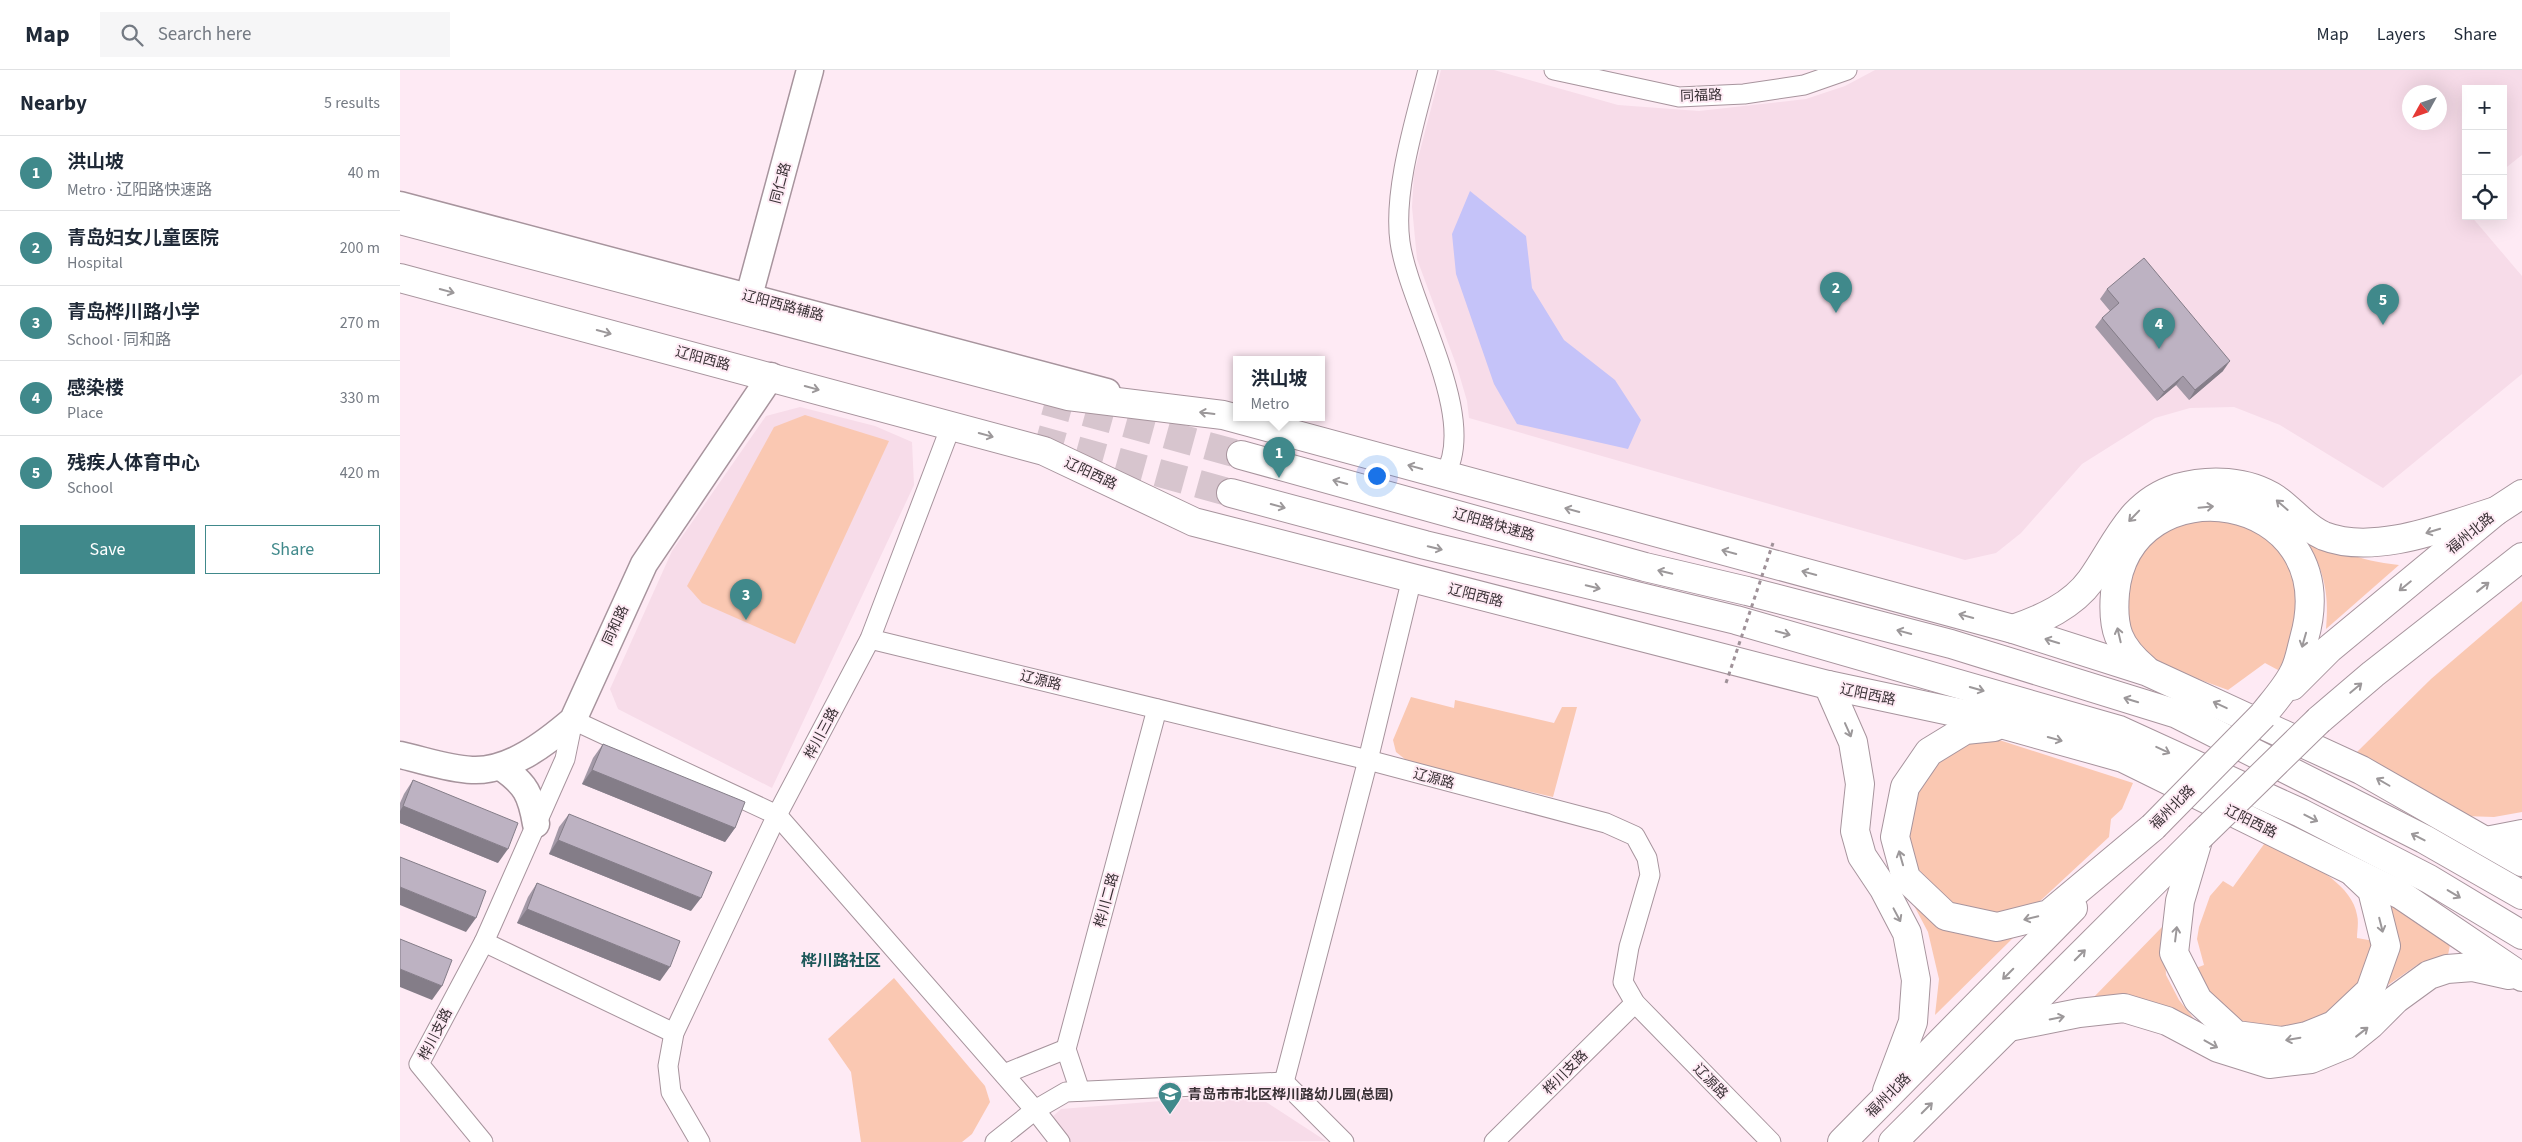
<!DOCTYPE html>
<meta charset="utf-8">
<style>
body{margin:0;font-family:"Source Sans 3","Noto Sans SC",sans-serif;background:#f6f6f7;color:#1f2937}
.controls{position:absolute;right:15px;top:15px;display:grid;overflow:hidden;border-radius:0px;box-shadow:0 5px 20px #0002}
.controls button{width:45px;height:45px;display:grid;place-items:center;padding:0;border:0;border-bottom:1px solid #e0e1e3;background:#fff;color:#1f2937;font:25px sans-serif}
.compass{position:absolute;left:2002px;top:15px;width:45px;height:45px;border-radius:50%;background:#fff;box-shadow:0 5px 20px #0002;rotate:230deg}
.you{position:absolute;left:976px;top:405px;width:18px;height:18px;margin:-12px;border:4px solid #fff;border-radius:50%;background:#1a73e8;box-shadow:0 0 0 8px #1a73e833}
.badge{display:grid;place-items:center;width:32px;height:32px;border-radius:50%;background:#40898b;color:#fff;font-size:16px;font-weight:700}
.pin{position:absolute;translate:-50% -41px;filter:drop-shadow(0 1px 2px #0008)}
.pin::after{content:'';position:absolute;top:26px;width:18px;height:15px;background:inherit;clip-path:polygon(0 0,100% 0,50% 100%)}
.popup{position:absolute;left:833px;top:286px;width:92px;height:65px;box-sizing:border-box;display:grid;place-content:center;border-radius:0px;background:#fff;filter:drop-shadow(0 1px 4px #0005);font-size:16px;white-space:nowrap;color:#747a83}
.popup b{font-size:19px;color:#1f2937}
.popup::after{content:'';position:absolute;left:50%;top:100%;margin-left:-10px;border:10px solid transparent;border-top-color:#fff}
.list{margin:0;padding:0;list-style:none}
h2{display:flex;justify-content:space-between;align-items:center;height:65px;margin:0;padding:0 20px;font-size:21px}
h2 small{font-size:16px;font-weight:400;color:#747a83}
.list li{display:grid;grid-template-columns:32px 1fr auto;gap:15px;align-items:center;box-sizing:border-box;height:75px;padding:0 20px;border-top:1px solid #e0e1e3}
.list b{display:block;font-size:19px;white-space:nowrap}
.list p{margin:0;font-size:16px;white-space:nowrap;color:#747a83}
.list em{font-size:16px;font-style:normal;color:#747a83}
.actions{display:flex;gap:10px;padding:15px 20px}
.actions a{flex:1;padding:11px 0;border:1px solid #40898b;border-radius:0px;text-align:center;font-size:18px;color:#40898b}
.actions .main{background:#40898b;color:#fff}
.icon{flex:none;width:28px;height:28px;fill:none;stroke:currentColor;stroke-width:2;stroke-linecap:round;stroke-linejoin:round}
.map{position:relative;flex:none;width:2122px;height:1072px;overflow:hidden}
header{display:flex;align-items:center;gap:30px;box-sizing:border-box;height:70px;padding:0 25px;background:#fff;border-bottom:1px solid #e0e1e3}
header strong{font-size:24px}
nav{display:flex;gap:28px;margin-inline-start:auto;font-size:18px}
.search{width:350px;height:45px;background:#f6f6f7;display:flex;align-items:center;gap:12px;box-sizing:border-box;padding:0 18px;border-radius:0px;color:#747a83;font-size:19px}
main{display:flex}
aside{flex:1;background:#fff}
.map>svg:first-child{display:block}
</style>
<header>
<strong>Map</strong>
<div class="search"><svg class="icon" aria-label="search" viewBox="0 0 24 24"><circle cx="10" cy="10" r="6"/><path d="M15 15l6 6"/></svg>Search here</div>
<nav><a>Map</a><a>Layers</a><a>Share</a></nav>
</header>
<main>
<aside>
<h2>Nearby<small>5 results</small></h2>
<ul class="list">
<li><span class="badge">1</span><div><b>洪山坡</b><p>Metro · 辽阳路快速路</p></div><em>40 m</em></li>
<li><span class="badge">2</span><div><b>青岛妇女儿童医院</b><p>Hospital</p></div><em>200 m</em></li>
<li><span class="badge">3</span><div><b>青岛桦川路小学</b><p>School · 同和路</p></div><em>270 m</em></li>
<li><span class="badge">4</span><div><b>感染楼</b><p>Place</p></div><em>330 m</em></li>
<li><span class="badge">5</span><div><b>残疾人体育中心</b><p>School</p></div><em>420 m</em></li>
</ul>
<div class="actions"><a class="main">Save</a><a>Share</a></div>
</aside>
<div class="map">
<svg width="2122" height="1072" viewBox="0 0 2122 1072">
<rect width="100%" height="100%" fill="#feeaf4"/>
<g fill="#f7dce9" fill-rule="evenodd">
<path d="M 1041,0 L 1094,0 L 1218,35 L 1299,41 L 1406,29 L 1445,16 L 1475,0 L 2122,0 L 2122,85 L 2103,100 L 2103,19 L 2066,19 L 2066,131 L 2062,135 L 2066,140 L 2066,146 L 2071,146 L 2122,206 L 2122,304 L 1983,418 L 1880,355 L 1834,337 L 1790,338 L 1755,348 L 1682,394 L 1621,463 L 1596,483 L 1565,490 L 1069,348 L 1067,331 L 1057,297 L 1017,189 L 1012,137 L 1014,104 ZM 2010,22 L 2040,22 L 2040,52 L 2010,52 Z"/>
<polygon points="400,337 475,356 512,372 514,415 372,718 218,639 210,619 272,481 366,346"/>
<polygon points="836,1025 863,1030 926,1071 667,1072 649,1050 661,1039"/>
</g>
<g fill="#fac8b2">
<polygon points="405,345 489,371 395,574 302,533 287,516 374,357"/>
<polygon points="1787,446 1852,450 1902,508 1899,567 1878,600 1865,593 1828,620 1746,590 1725,561 1728,501 1742,476"/>
<path d="M 1901,461 C 1938,481 1956,490 1999,495 L 1926,559 C 1930,519 1922,495 1901,461 Z"/>
<polygon points="2122,531 2122,742 2094,747 2064,746 1957,682 2031,609"/>
<polygon points="1011,627 1054,638 1055,630 1154,653 1162,637 1177,637 1153,727 1011,694 996,682 993,670"/>
<polygon points="1593,668 1733,713 1722,739 1711,749 1709,767 1639,832 1597,843 1553,834 1518,799 1507,767 1515,723 1535,689 1564,669"/>
<path d="M 1867,770 C 1895,786 1952,810 1957,845 C 1959,852 1957,861 1957,868 L 1974,871 L 1957,916 L 1924,950 L 1878,961 L 1847,954 L 1824,938 L 1807,920 L 1796,898 L 1804,895 L 1797,869 L 1799,857 L 1810,826 L 1823,811 L 1833,817 Z"/>
<polygon points="1510,828 1546,855 1587,869 1614,867 1535,945 1539,909 1528,862"/>
<polygon points="1990,835 2050,875 2048,885 2017,895 1988,915 1997,877"/>
<path d="M 1763,856 L 1766,905 L 1779,930 L 1799,955 C 1761,930 1738,925 1693,928 Z"/>
<polygon points="494,908 585,1016 590,1032 572,1064 562,1072 461,1072 451,1002 428,969"/>
</g>
<polygon fill="#c5c3f9" points="1070,121 1126,166 1132,218 1164,270 1215,310 1241,350 1228,379 1117,354 1094,314 1056,204 1052,164"/>
<g fill="none" stroke-linecap="round" stroke-linejoin="round">
<g stroke="#d7c5ce" stroke-width="28" stroke-dasharray="28 14" stroke-linecap="butt">
<polyline points="645,331 841,385"/>
<polyline points="636,369 831,423"/>
</g>
<defs>
<g id="street">
<path d="M 1028,0 C 1015,51 993,121 1000,172 C 1009,236 1080,349 1044,406"/>
<polyline points="1154,0 1279,27 1344,24 1404,15 1447,0"/>
<polyline points="470,569 968,690 1206,753 1235,766 1247,788 1250,805 1229,877 1223,912 1235,933 1371,1072"/>
<polyline points="274,963 84,872 165,689 173,650 377,745 635,1040 660,1072"/>
<polyline points="604,1004 666,979"/>
<polyline points="884,1012 968,690 1012,508"/>
<polyline points="680,1021 666,979 757,639"/>
<polyline points="83,1072 19,994 84,872"/>
<polyline points="300,1072 271,1022 268,996 274,963 377,745 470,569 551,356"/>
<polyline points="595,1072 635,1040 666,1022 884,1012 944,1072"/>
<polyline points="1094,1072 1235,933"/>
</g>
<g id="secondary">
<polyline points="0,135 707,322"/>
<polyline points="349,226 410,0"/>
<path d="M 0,685 C 23,690 48,699 72,700 C 109,702 146,673 173,650 L 244,494 L 371,306"/>
<path d="M 101,697 C 126,714 131,725 136,754"/>
</g>
<g id="primary">
<polyline points="0,150 668,326 823,345 1613,559 1748,602 1961,700 2122,792"/>
<polyline points="0,208 644,381 794,452 1428,615 1569,645 1723,688 2001,825 2122,907"/>
<path d="M 1613,559 C 1642,549 1672,536 1691,510 C 1717,474 1729,433 1777,418 C 1809,409 1847,410 1876,429 C 1892,440 1905,458 1924,466 C 1975,486 2047,456 2096,441"/>
<path d="M 1745,599 C 1718,576 1712,559 1715,523 C 1728,388 1947,418 1904,569 C 1901,580 1899,593 1894,602 C 1887,617 1873,632 1863,645"/>
<polyline points="1428,615 1453,672 1460,714 1455,761 1462,786 1484,819 1507,863 1516,910 1513,952 1487,1021"/>
<polyline points="1892,616 1929,579 2096,441 2122,424"/>
<polyline points="1919,650 1973,604 2122,487"/>
<polyline points="1594,657 1565,660 1529,682 1505,717 1495,767 1506,808 1546,846 1597,857 1649,844 1753,757"/>
<polyline points="1799,767 1780,831 1774,883 1798,930 1836,965 1882,971 1907,966 1934,955 1970,921 1986,876 1972,820 1955,804"/>
<polyline points="2086,771 2122,764"/>
<polyline points="1609,957 1679,943 1724,938 1767,951 1818,978 1869,994 1911,989 1945,975 1971,954 1996,929 2029,905 2047,899 2073,897 2109,905"/>
<polyline points="1442,1072 1673,838"/>
<polyline points="1493,1072 1798,768"/>
</g>
<g id="highway">
<polyline points="841,385 1245,497 1347,521 1551,574 1777,644 2024,769 2122,825"/>
<polyline points="831,423 1025,475 1336,550 1719,660 1901,743 2029,809 2122,865"/>
</g>
</defs>
<use href="#street" stroke="#a7949d" stroke-width="21"/>
<use href="#secondary" stroke="#a7949d" stroke-width="29"/>
<use href="#primary" stroke="#a7949d" stroke-width="30"/>
<use href="#highway" stroke="#a7949d" stroke-width="30"/>
<use href="#street" stroke="#fff" stroke-width="19"/>
<use href="#secondary" stroke="#fff" stroke-width="26"/>
<use href="#primary" stroke="#fff" stroke-width="28"/>
<use href="#highway" stroke="#fff" stroke-width="28"/>
<defs>
<g id="primary-bridge">
<polyline points="1753,757 1863,645"/>
<polyline points="1799,767 1919,650"/>
</g>
</defs>
<use href="#primary-bridge" stroke="#a7949d" stroke-width="30" stroke-linecap="butt"/>
<polyline stroke="#9f9198" stroke-width="3" stroke-dasharray="4 4" stroke-linecap="butt" points="1326,613 1373,473"/>
<use href="#primary-bridge" stroke="#fff" stroke-width="28"/>
</g>
<g fill="#a399a7">
<polygon points="1707,219 1823,301 1789,330 1776,315 1757,331 1695,257 1702,248 1710,241 1700,229"/>
<polygon points="203,674 335,758 325,772 182,714 193,688"/>
<polygon points="13,710 98,793 0,753 0,733 4,724"/>
<polygon points="169,744 291,841 149,784 159,757"/>
<polygon points="137,813 260,911 117,853 128,827"/>
</g>
<g fill="#847d88">
<polygon points="1830,291 1823,301 1789,330 1795,320"/>
<polygon points="1783,306 1776,315 1757,331 1764,322"/>
<polygon points="192,700 335,758 325,772 182,714"/>
<polygon points="3,736 108,779 98,793 0,753 0,741"/>
<polygon points="158,770 301,828 291,841 149,784"/>
<polygon points="0,817 76,848 66,862 0,835"/>
<polygon points="127,839 270,897 260,911 117,853"/>
<polygon points="0,899 42,916 32,930 0,917"/>
</g>
<g fill="#bdb2c2" stroke="#847d88">
<polygon points="1744,188 1830,291 1795,320 1783,306 1764,322 1702,248 1719,233 1707,219"/>
<polygon points="203,674 345,732 335,758 192,700"/>
<polygon points="13,710 118,753 108,779 3,736"/>
<polygon points="169,744 312,802 301,828 158,770"/>
<polygon points="0,787 86,821 76,848 0,817"/>
<polygon points="137,813 280,871 270,897 127,839"/>
<polygon points="0,869 52,890 42,916 0,899"/>
</g>
<defs><path id="oneway-shaft" d="M-6 0H5M1.5-3L5.5 0L1.5 3" fill="none" stroke-width="1.6" stroke-linecap="round" stroke-linejoin="round" transform="scale(1.25)"/></defs>
<g stroke="#9c989a">
<use href="#oneway-shaft" transform="translate(47 221) rotate(15)"/>
<use href="#oneway-shaft" transform="translate(204 262) rotate(15)"/>
<use href="#oneway-shaft" transform="translate(412 318) rotate(15)"/>
<use href="#oneway-shaft" transform="translate(807 343) rotate(-173)"/>
<use href="#oneway-shaft" transform="translate(586 365) rotate(15)"/>
<use href="#oneway-shaft" transform="translate(1015 397) rotate(-165)"/>
<use href="#oneway-shaft" transform="translate(940 412) rotate(-165)"/>
<use href="#oneway-shaft" transform="translate(1882 435) rotate(-139)"/>
<use href="#oneway-shaft" transform="translate(878 436) rotate(15)"/>
<use href="#oneway-shaft" transform="translate(1806 437) rotate(-5)"/>
<use href="#oneway-shaft" transform="translate(1172 440) rotate(-165)"/>
<use href="#oneway-shaft" transform="translate(1734 446) rotate(134)"/>
<use href="#oneway-shaft" transform="translate(2033 461) rotate(163)"/>
<use href="#oneway-shaft" transform="translate(1035 478) rotate(14)"/>
<use href="#oneway-shaft" transform="translate(1329 482) rotate(-165)"/>
<use href="#oneway-shaft" transform="translate(1265 502) rotate(-167)"/>
<use href="#oneway-shaft" transform="translate(1409 503) rotate(-165)"/>
<use href="#oneway-shaft" transform="translate(2005 516) rotate(141)"/>
<use href="#oneway-shaft" transform="translate(1193 517) rotate(14)"/>
<use href="#oneway-shaft" transform="translate(2083 517) rotate(-38)"/>
<use href="#oneway-shaft" transform="translate(1566 546) rotate(-165)"/>
<use href="#oneway-shaft" transform="translate(1504 562) rotate(-165)"/>
<use href="#oneway-shaft" transform="translate(1383 563) rotate(15)"/>
<use href="#oneway-shaft" transform="translate(1719 565) rotate(-103)"/>
<use href="#oneway-shaft" transform="translate(1904 570) rotate(106)"/>
<use href="#oneway-shaft" transform="translate(1652 571) rotate(-163)"/>
<use href="#oneway-shaft" transform="translate(1956 618) rotate(-40)"/>
<use href="#oneway-shaft" transform="translate(1577 619) rotate(16)"/>
<use href="#oneway-shaft" transform="translate(1731 630) rotate(-163)"/>
<use href="#oneway-shaft" transform="translate(1820 635) rotate(-155)"/>
<use href="#oneway-shaft" transform="translate(1448 660) rotate(66)"/>
<use href="#oneway-shaft" transform="translate(1655 669) rotate(15)"/>
<use href="#oneway-shaft" transform="translate(1763 680) rotate(25)"/>
<use href="#oneway-shaft" transform="translate(1983 712) rotate(-150)"/>
<use href="#oneway-shaft" transform="translate(1911 748) rotate(27)"/>
<use href="#oneway-shaft" transform="translate(2018 767) rotate(-153)"/>
<use href="#oneway-shaft" transform="translate(1501 788) rotate(-106)"/>
<use href="#oneway-shaft" transform="translate(2054 824) rotate(31)"/>
<use href="#oneway-shaft" transform="translate(1497 845) rotate(62)"/>
<use href="#oneway-shaft" transform="translate(1631 848) rotate(166)"/>
<use href="#oneway-shaft" transform="translate(1981 855) rotate(76)"/>
<use href="#oneway-shaft" transform="translate(1776 864) rotate(-83)"/>
<use href="#oneway-shaft" transform="translate(1680 885) rotate(-45)"/>
<use href="#oneway-shaft" transform="translate(1608 904) rotate(135)"/>
<use href="#oneway-shaft" transform="translate(1657 948) rotate(-11)"/>
<use href="#oneway-shaft" transform="translate(1962 962) rotate(-38)"/>
<use href="#oneway-shaft" transform="translate(1893 969) rotate(170)"/>
<use href="#oneway-shaft" transform="translate(1811 974) rotate(29)"/>
<use href="#oneway-shaft" transform="translate(1527 1038) rotate(-45)"/>
</g>
<defs>
<symbol id="school-pin" viewBox="-11 -11 22 30"><path d="M0 17L-7.5 6A9.5 9.5 0 1 1 7.5 6Z" fill="#40898b" stroke="#feeaf4"/><path d="M0-5L7-2L0 1L-7-2ZM-4 1L0 2.5L4 1V4Q0 6-4 4Z" fill="#fff"/></symbol>
</defs>
<g fill-rule="evenodd">
<use href="#school-pin" x="756" y="1010" width="28" height="38"/>
</g>
<g text-anchor="middle" stroke-width="4" stroke-linejoin="round" paint-order="stroke">
<g font-size="14" fill="#393135" stroke="#feeaf4">
<text transform="translate(1301 25) rotate(-2)" y="5">同福路</text>
<text transform="translate(380 113) rotate(-75)" y="5">同仁路</text>
<text transform="translate(383 235) rotate(15)" y="5">辽阳西路辅路</text>
<text transform="translate(303 288) rotate(15)" y="5">辽阳西路</text>
<text transform="translate(691 403) rotate(25)" y="5">辽阳西路</text>
<text transform="translate(1094 454) rotate(16)" y="5">辽阳路快速路</text>
<text transform="translate(2070 463) rotate(-39)" y="5">福州北路</text>
<text transform="translate(1076 525) rotate(14)" y="5">辽阳西路</text>
<text transform="translate(215 555) rotate(-65)" y="5">同和路</text>
<text transform="translate(641 610) rotate(14)" y="5">辽源路</text>
<text transform="translate(1468 624) rotate(12)" y="5">辽阳西路</text>
<text transform="translate(421 663) rotate(-62)" y="5">桦川三路</text>
<text transform="translate(1034 708) rotate(15)" y="5">辽源路</text>
<text transform="translate(1772 737) rotate(-45)" y="5">福州北路</text>
<text transform="translate(1851 751) rotate(26)" y="5">辽阳西路</text>
<text transform="translate(706 830) rotate(-75)" y="5">桦川二路</text>
<text transform="translate(35 964) rotate(-63)" y="5">桦川支路</text>
<text transform="translate(1165 1002) rotate(-45)" y="5">桦川支路</text>
<text transform="translate(1311 1011) rotate(46)" y="5">辽源路</text>
<text transform="translate(1488 1025) rotate(-45)" y="5">福州北路</text>
</g>
<g font-size="14" font-weight="bold" fill="#393135" stroke="#feeaf4" text-anchor="start">
<text x="788" y="1029">青岛市市北区桦川路幼儿园(总园)</text>
</g>
<g font-size="16" font-weight="bold" fill="#1b5658" stroke="#feeaf4">
<text x="441" y="896">桦川路社区</text>
</g>
</g>
</svg>
<div class="controls">
<button>+</button>
<button>−</button>
<button><svg class="icon" aria-label="locate" viewBox="0 0 24 24"><circle cx="12" cy="12" r="6"/><path d="M12 2v4M12 18v4M2 12h4M18 12h4"/></svg></button>
</div>
<svg class="compass" viewBox="-18 -18 36 36"><path d="M0-13l5 13h-10z" fill="#e53935"/><path d="M0 13l5-13h-10z" fill="#747a83"/></svg>
<div class="you"></div>
<div class="pin badge" style="left:879px;top:408px">1</div>
<div class="popup"><b>洪山坡</b>Metro</div>
<div class="pin badge" style="left:1436px;top:243px">2</div>
<div class="pin badge" style="left:346px;top:550px">3</div>
<div class="pin badge" style="left:1759px;top:279px">4</div>
<div class="pin badge" style="left:1983px;top:255px">5</div>
</div>
</main>
